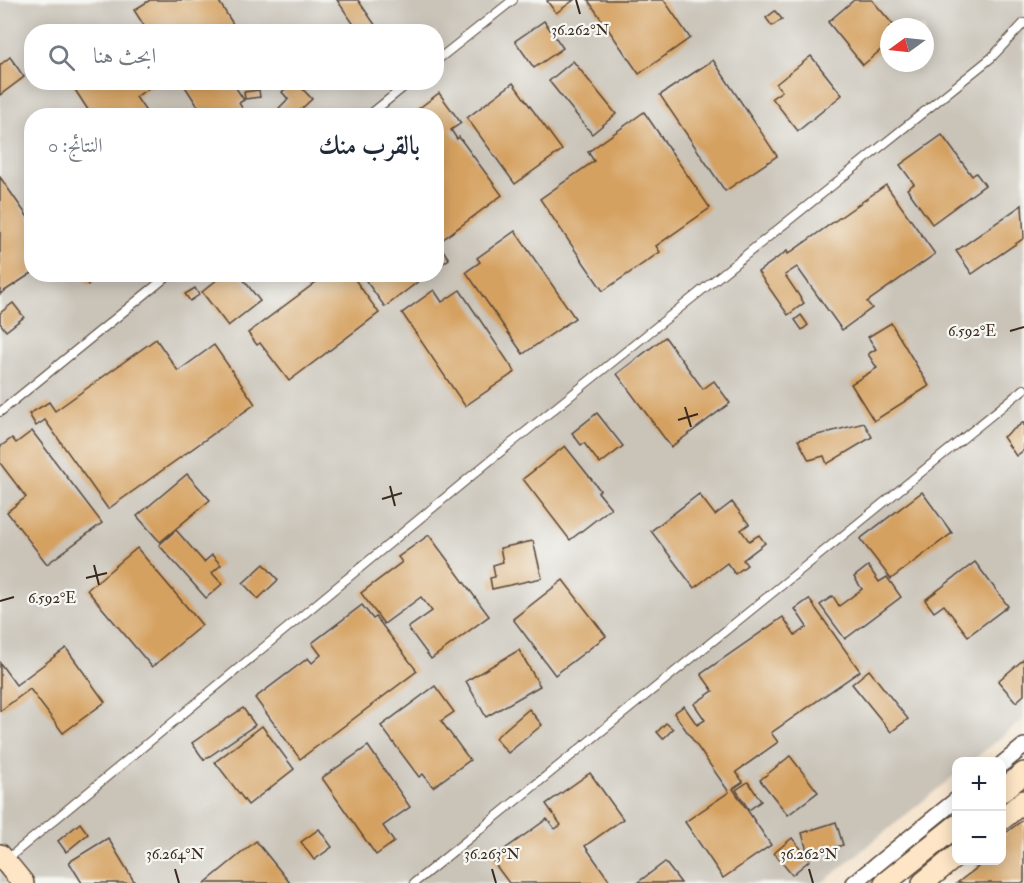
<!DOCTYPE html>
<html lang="ar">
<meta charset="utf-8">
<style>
body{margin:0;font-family:"IM FELL Double Pica",Amiri,serif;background:#f6f6f7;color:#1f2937;direction:rtl}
.controls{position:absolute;right:18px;bottom:18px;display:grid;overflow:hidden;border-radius:12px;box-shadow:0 3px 15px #0003}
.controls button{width:54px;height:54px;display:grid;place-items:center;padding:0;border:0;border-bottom:2px solid #e0e1e3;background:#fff;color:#1f2937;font:30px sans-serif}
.compass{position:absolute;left:880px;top:18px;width:54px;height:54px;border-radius:50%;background:#fff;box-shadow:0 3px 15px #0003;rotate:255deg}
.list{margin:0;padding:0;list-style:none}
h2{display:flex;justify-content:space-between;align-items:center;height:78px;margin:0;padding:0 24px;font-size:26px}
h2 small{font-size:20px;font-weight:400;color:#747a83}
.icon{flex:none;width:33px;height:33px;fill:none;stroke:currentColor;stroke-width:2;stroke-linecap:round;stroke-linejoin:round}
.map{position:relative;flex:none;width:1024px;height:883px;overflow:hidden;direction:ltr}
.search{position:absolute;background:#fff;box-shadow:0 3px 15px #0003;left:24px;top:24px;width:420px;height:66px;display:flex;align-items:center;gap:15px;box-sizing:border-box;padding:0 21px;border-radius:24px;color:#747a83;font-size:22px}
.panel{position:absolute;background:#fff;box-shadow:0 3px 15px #0003;left:24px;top:108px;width:420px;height:174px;border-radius:24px;direction:rtl}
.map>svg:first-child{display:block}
</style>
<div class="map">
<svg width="1024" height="883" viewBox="0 0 1024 883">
<rect width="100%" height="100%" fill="#f6f6f2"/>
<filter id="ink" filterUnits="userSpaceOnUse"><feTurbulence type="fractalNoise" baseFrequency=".0167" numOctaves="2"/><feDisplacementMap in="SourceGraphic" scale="12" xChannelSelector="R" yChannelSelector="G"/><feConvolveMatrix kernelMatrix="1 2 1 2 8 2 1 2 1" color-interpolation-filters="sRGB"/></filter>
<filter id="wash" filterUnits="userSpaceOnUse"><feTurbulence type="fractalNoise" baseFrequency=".008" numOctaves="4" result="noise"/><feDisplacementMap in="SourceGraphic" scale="24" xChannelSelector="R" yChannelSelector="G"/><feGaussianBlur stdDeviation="1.35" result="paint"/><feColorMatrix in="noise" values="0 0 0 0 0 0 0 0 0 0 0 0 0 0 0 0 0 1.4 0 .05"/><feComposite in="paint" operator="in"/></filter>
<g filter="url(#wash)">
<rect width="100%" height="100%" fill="#f5e4cf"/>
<path fill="#c9c3b8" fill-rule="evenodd" d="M 0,0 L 1024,0 L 1024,719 L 972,761 L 956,762 L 956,774 L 822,883 L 0,883 ZM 889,27 L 925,27 L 925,63 L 889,63 ZM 32,32 L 436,32 L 436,82 L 32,82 ZM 32,116 L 436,116 L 436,274 L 32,274 Z"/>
<g id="blocks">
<g fill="#d5a161">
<polygon points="150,0 218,0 238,32 148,32 134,10"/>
<polygon points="337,0 358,0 380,32 359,32"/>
<polygon points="549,0 574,0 556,13 547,1"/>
<polygon points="588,0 664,0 690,38 639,74"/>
<polygon points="854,0 872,0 895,27 889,27 889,43 863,65 828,22"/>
<polygon points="775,11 782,19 772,26 766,18"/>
<polygon points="544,21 563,48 534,68 515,41"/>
<polygon points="811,56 842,95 798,131 772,98 782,91 776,84"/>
<polygon points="10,57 24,77 0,95 0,65"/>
<polygon points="713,60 777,156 725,191 660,95"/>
<polygon points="573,61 616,114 592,134 549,81"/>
<polygon points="70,82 151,82 153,85 136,97 149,116 92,116"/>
<polygon points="182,82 232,82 244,100 239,103 247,116 204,116"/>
<polygon points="292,82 296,82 312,99 294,116 286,116 279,108 288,99 282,92"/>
<polygon points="513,83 562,150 515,184 467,118"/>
<polygon points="259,90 260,97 245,99 244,92"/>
<polygon points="439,93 461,123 451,130 457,139 459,137 502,195 438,243 449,259 436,268 436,116 409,116"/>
<polygon points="644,112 710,208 656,246 660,252 603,291 540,199 594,161 588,152"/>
<polygon points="942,135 972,176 976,173 985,185 932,224 907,189 914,184 900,165"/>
<polygon points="0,177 32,223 32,273 0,294"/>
<polygon points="886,185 935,254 867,302 872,308 842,330 797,267 785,275 804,303 788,315 758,272 787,251 788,254"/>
<polygon points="1022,205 1024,238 972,274 956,251"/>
<polygon points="515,231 575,318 523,354 466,272 480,262 477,258"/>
<polygon points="81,274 103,274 88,285"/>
<polygon points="224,274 239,274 260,301 228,326 202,292"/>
<polygon points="327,274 351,274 379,313 289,381 260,343 257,345 248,333"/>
<polygon points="361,274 428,274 385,307"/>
<polygon points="195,288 199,295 190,301 185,294"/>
<polygon points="434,290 442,302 460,290 515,372 465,406 402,313"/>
<polygon points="13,303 24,317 6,331 0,323 0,313"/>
<polygon points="801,315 808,325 802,330 795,320"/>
<polygon points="891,323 929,386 874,421 851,384 877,368 868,354 876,349 868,337"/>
<polygon points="665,337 703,389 714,381 730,403 671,447 617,374"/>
<polygon points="156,339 178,371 214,345 255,404 108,509 45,420 36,426 29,414 49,402 55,411"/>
<polygon points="597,413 623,446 600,464 584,443 581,445 572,433"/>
<polygon points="1024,422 1024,450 1016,456 1003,437"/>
<polygon points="864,423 872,437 827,464 824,456 809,460 798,440"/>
<polygon points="32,431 102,523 47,564 7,512 26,497 0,463 0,447 12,438 16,443"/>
<polygon points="565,446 600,490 598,492 611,508 570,540 523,479"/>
<polygon points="187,474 210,500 160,542 137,516"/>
<polygon points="922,492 952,533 891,579 860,539"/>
<polygon points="699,494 715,515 732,502 749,524 741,530 749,541 759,535 765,543 743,560 747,565 735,574 727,563 694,588 651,531"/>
<polygon points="176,530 204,562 212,555 221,565 212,573 222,584 206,598 159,545"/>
<polygon points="429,535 489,616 431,659 408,628 432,611 421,597 384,624 361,593 402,562 398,557"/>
<polygon points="533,541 542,578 492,589 490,578 495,577 493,565 503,562 500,548"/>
<polygon points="137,548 202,625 152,667 87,590"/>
<polygon points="975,562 1008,606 968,636 944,605 934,612 925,600"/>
<polygon points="264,564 278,580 258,599 243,583"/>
<polygon points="868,566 879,582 887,577 901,597 845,639 820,605 833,596 839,606 862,589 854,577"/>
<polygon points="563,580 606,636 555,675 513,619"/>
<polygon points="809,599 860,671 771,733 778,742 736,772 743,782 733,789 771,845 723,878 685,822 729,792 674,713 684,706 697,725 705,720 694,704 713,691 701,674 783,617 795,635 807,627 795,609"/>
<polygon points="362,605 373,619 376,617 417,671 300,759 255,698 308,658 312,663 321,655 312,643"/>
<polygon points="66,648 105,702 63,733 30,689 0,711 0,663 16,685"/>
<polygon points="519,650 540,686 486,717 466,681"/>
<polygon points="1024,659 1024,695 1016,702 998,681"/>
<polygon points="869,670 908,719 891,732 852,684"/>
<polygon points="435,686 454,712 441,721 470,760 433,787 423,774 419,777 381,726"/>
<polygon points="243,708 255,725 204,760 192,743"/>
<polygon points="529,709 542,725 508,753 495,738"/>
<polygon points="666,723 673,729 663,739 657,732"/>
<polygon points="262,726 294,769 248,805 215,762"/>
<polygon points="368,746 410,807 383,826 394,842 376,855 322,778"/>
<polygon points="790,756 818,792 788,815 760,780"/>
<polygon points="590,773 623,819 585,846 611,883 509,883 491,859 547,819 555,829 561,825 546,804"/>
<polygon points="748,782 761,801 749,810 736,790"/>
<polygon points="1024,819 1024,883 957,883 978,867 974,861 975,860 1002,860 1002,840 1004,837 1003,835"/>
<polygon points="836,822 843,845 808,855 802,833"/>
<polygon points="80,823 88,834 66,852 58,841"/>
<polygon points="319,829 332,847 314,860 301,842"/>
<polygon points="108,838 135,883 82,883 69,862"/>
<polygon points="792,838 810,860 792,875 774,853"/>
<polygon points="256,841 290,883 205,883"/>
<polygon points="665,862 681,883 637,883"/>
</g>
</g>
</g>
<g filter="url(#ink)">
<use href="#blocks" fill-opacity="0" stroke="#574639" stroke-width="1.5"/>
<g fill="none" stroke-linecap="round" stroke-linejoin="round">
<defs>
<g id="lane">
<polyline points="436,61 513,0"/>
<polyline points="368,116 410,82"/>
<polyline points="0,412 170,274"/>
<polyline points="6,860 498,454 991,58 1024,23"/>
<polyline points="414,883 1024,389"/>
</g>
<g id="street">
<polyline points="1002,764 1024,746"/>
<polyline points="854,883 956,800"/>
</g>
<g id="secondary">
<polyline points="1002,791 1024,773"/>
<polyline points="1002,819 1024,801"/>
<polyline points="0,855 23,883"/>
<polyline points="885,883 956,826"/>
<polyline points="923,883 956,856"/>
</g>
</defs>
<use href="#lane" stroke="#574639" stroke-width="10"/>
<use href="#street" stroke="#574639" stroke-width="18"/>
<use href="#secondary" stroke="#574639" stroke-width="24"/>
<use href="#lane" stroke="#fff" stroke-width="8"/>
<use href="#street" stroke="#fff" stroke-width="15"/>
<use href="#secondary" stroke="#fde5c5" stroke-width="21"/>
</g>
</g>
<path fill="none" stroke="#3b2a1e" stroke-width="2" d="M 576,0 L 580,14M 1010,331 L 1024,327M 685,407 L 691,427M 678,420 L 698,414M 390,486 L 395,506M 382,499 L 402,493M 94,565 L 99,585M 86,578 L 107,573M 0,601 L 14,597M 175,869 L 179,883M 492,869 L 496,883M 809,869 L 813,883"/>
<g font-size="15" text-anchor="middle" fill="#3b2a1e" stroke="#f6f6f2" stroke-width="4.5" stroke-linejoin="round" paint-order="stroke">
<text x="580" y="35">36.262°N</text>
<text x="972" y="336">6.592°E</text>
<text x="52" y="603">6.592°E</text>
<text x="175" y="859">36.264°N</text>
<text x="492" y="859">36.263°N</text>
<text x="809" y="859">36.262°N</text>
</g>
</svg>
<div class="controls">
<button>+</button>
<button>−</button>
</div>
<svg class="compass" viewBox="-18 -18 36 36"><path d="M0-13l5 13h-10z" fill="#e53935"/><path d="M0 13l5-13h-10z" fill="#747a83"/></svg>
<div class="search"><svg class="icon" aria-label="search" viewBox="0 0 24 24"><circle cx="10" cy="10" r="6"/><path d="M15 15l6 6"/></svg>ابحث هنا</div>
<section class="panel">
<h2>بالقرب منك<small>النتائج: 0</small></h2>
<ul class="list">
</ul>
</section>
</div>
